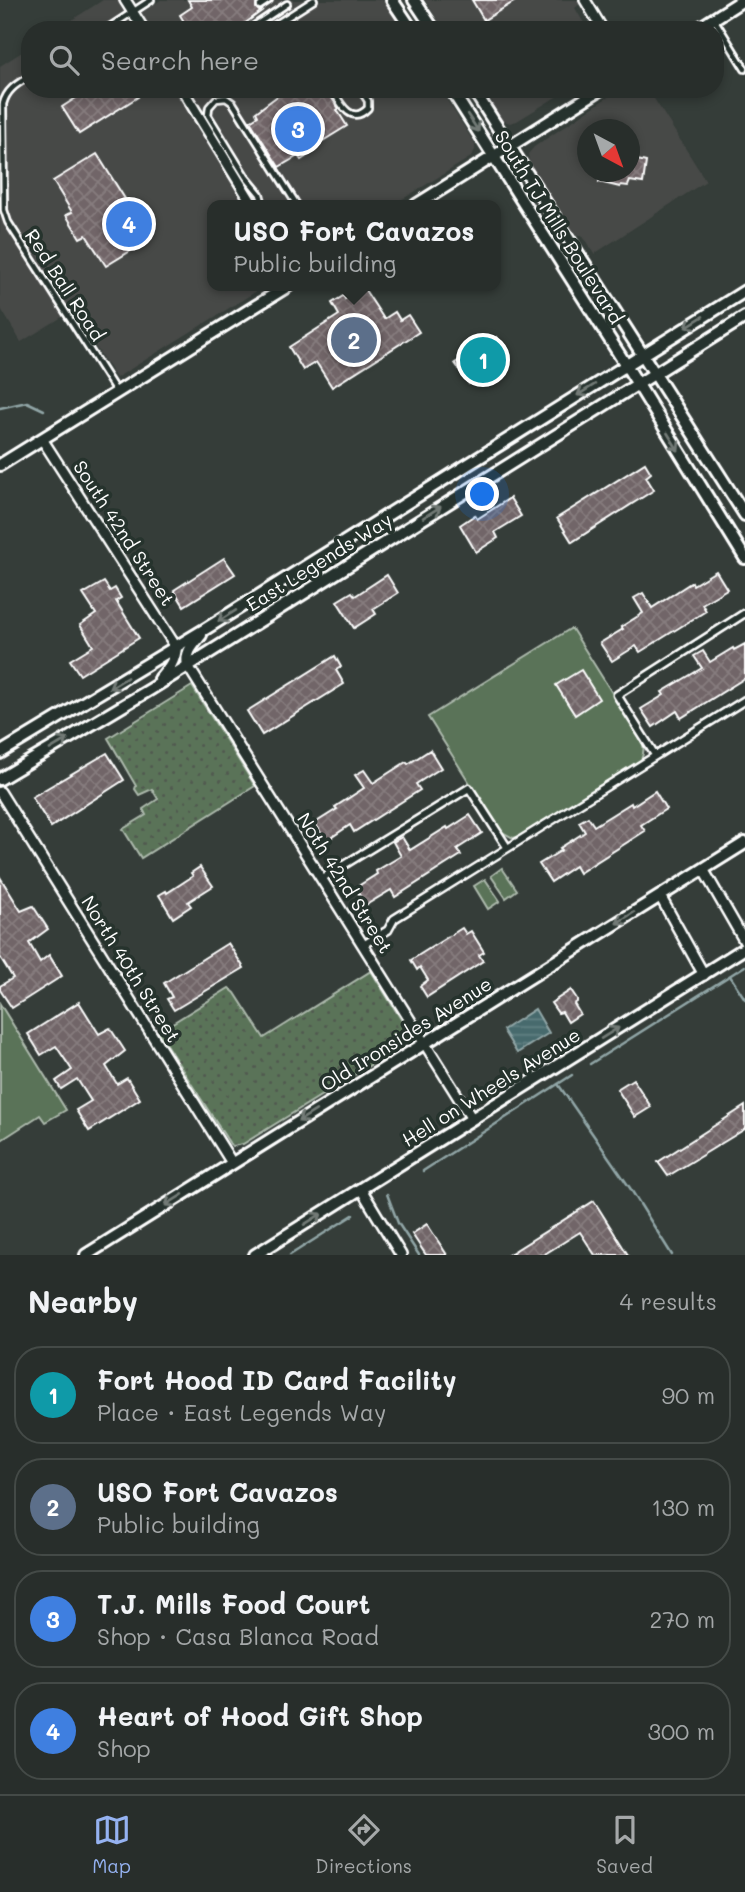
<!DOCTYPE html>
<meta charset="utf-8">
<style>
body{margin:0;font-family:Mali,sans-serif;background:#343a37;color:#f1f3f6}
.compass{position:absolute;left:577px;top:119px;width:63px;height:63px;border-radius:50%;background:#282e2b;box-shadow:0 4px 10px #0003;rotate:139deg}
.you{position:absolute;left:483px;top:495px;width:24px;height:24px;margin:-18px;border:5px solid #fff;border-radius:50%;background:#1a73e8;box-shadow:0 0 0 10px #1a73e833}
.badge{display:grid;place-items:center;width:46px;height:46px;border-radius:50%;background:#95b2f1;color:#fff;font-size:23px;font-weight:700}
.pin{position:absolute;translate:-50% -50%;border:4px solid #fff;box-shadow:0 2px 7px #0006}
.popup{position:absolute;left:207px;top:200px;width:294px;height:91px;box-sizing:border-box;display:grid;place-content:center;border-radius:14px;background:#282e2b;filter:drop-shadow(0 2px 5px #0005);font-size:23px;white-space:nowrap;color:#a5a8a9}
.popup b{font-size:26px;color:#f1f3f6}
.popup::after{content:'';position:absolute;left:50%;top:100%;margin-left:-14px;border:14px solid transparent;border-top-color:#282e2b}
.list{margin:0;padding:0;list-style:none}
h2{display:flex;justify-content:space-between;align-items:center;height:91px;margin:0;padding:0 28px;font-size:30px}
h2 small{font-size:23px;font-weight:400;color:#a5a8a9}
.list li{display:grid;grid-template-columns:46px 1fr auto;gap:21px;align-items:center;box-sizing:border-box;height:98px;margin:0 14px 14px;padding:0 14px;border:2px solid #444a47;border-radius:28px}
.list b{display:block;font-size:26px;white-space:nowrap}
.list p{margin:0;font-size:23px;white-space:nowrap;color:#a5a8a9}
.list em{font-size:23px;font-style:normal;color:#a5a8a9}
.icon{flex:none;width:38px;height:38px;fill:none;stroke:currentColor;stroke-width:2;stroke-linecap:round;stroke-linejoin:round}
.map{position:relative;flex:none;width:745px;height:1255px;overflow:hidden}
.search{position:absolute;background:#282e2b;box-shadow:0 4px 10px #0003;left:21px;right:21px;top:21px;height:77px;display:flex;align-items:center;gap:18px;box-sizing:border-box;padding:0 24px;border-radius:28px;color:#a5a8a9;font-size:26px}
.sheet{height:539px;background:#282e2b}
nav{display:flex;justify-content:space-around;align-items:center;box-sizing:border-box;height:98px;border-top:2px solid #444a47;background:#282e2b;font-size:19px;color:#a5a8a9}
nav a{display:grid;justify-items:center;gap:4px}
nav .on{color:#95b2f1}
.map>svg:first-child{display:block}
</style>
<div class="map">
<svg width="745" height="1255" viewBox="0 0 745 1255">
<defs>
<pattern id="grass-dots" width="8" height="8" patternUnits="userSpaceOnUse" patternTransform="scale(1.75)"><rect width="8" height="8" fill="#5a7358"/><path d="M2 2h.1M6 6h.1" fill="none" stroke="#515a50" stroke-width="1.8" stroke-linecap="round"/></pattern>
<pattern id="water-rules" width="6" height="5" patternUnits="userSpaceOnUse" patternTransform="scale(1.75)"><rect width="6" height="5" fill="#476a6d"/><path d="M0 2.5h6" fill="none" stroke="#638083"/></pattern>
<pattern id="building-cross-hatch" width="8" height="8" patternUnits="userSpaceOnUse" patternTransform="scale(1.75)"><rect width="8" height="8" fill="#716567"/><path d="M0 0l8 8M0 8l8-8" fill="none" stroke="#867c7e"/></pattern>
</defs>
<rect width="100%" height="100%" fill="#353d39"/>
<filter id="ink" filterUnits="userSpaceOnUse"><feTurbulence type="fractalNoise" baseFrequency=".0143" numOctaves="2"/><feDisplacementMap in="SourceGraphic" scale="14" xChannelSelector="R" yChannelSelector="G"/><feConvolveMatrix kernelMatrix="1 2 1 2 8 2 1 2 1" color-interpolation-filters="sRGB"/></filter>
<g filter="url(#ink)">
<g fill="#474947" fill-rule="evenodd">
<polygon points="103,0 118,0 131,19 161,0 383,0 402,30 56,30"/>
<polygon points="425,0 580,0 580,4 575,8 588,30 444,30"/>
<polygon points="30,47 30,89 440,89 475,144 475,150 471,157 393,205 212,205 212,286 265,286 116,378 72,311 21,342 0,307 0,66"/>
<polygon points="488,89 569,89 517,121 510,123 501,120 493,107"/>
<path d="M 620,89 L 648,89 L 706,181 L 594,254 L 582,235 L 578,235 L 572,230 L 529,163 L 528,154 L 534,147 ZM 588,130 L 630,130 L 630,172 L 588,172 Z"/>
</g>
<g fill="url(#grass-dots)" stroke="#acb9ac" stroke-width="2">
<polygon points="192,686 255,786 141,858 123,829 146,815 143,809 158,799 152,789 139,795 135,789 136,786 108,738"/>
<polygon points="371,971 409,1032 409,1035 404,1044 243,1144 233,1146 230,1144 158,1032 229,988 235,993 264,1038"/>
</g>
<g fill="#5a7358" stroke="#acb9ac" stroke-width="2">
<path d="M 570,629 L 572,629 L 641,739 C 645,746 644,753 641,760 L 521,836 L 513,838 L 500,831 L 428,717 Z"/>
<polygon points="502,868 517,890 506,898 491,876"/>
<polygon points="485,879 500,901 488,909 474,886"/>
<polygon points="0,1004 66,1110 45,1122 40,1115 0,1141"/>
</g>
<polygon fill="url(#water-rules)" stroke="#91a6a7" stroke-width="2" points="535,1009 549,1033 517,1053 503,1030"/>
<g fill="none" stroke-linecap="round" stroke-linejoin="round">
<g stroke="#91a6a7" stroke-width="2.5">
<polyline points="0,408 27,402 44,410"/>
<polyline points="730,976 745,999"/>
<polyline points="590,1064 745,966"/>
<polyline points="558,1084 630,1188 672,1255"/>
<polyline points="423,1171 572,1075"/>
<polyline points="387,1194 398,1223 419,1255"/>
<polyline points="290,1255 353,1215"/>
</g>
</g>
<g fill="url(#building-cross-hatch)" stroke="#fff" stroke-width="2">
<polygon points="188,0 257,0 256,8 259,11 263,10 236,30 189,30 180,15 192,7"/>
<polygon points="472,0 517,0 484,20"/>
<polygon points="90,89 133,89 138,97 79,134 62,107"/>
<polygon points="287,89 326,89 339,109 337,110 347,126 313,147 315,151 301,160 298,156 279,167 250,121 258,116 256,112"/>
<polygon points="97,154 150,239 106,266 86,235 80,238 66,215 72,212 53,181"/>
<polygon points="629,158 646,162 643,183 630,181 628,186 621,185 620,187 599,182 601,172 629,172"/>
<polygon points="363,287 384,319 395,312 400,320 408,315 419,332 332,387 316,362 303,370 289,347 339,315 332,303 343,296 345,299"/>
<polygon points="497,337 510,358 469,384 455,363"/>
<polygon points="645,463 651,473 646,477 654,490 572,542 557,518"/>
<polygon points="510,498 521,516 495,532 498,538 476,552 460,525 475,515 477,519"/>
<polygon points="224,558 235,574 184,606 174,590"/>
<polygon points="716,571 727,589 702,604 706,611 640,652 636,646 612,661 600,643 623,629 621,627 643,613 634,598 643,593 652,608 692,582 693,585"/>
<polygon points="387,575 398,593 373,609 376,614 354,628 337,601 352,592 355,596"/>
<polygon points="104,582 110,591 115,588 121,598 116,601 139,638 80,675 70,660 93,646 80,625 96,614 83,594"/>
<polygon points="745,644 745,678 681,718 677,711 653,727 641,709 664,695 662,692 702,668 694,656 703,651 710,662 733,648 734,650"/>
<polygon points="335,656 341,667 336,670 344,684 262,735 247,711"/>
<polygon points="581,670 599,699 575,715 556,685"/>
<polygon points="430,750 441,768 416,784 420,790 354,832 350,825 326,841 315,823 337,809 335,807 364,788 355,775 364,770 373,783 406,762 408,764"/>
<polygon points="107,753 124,780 51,827 32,797"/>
<polygon points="655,791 666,809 641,825 645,831 579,873 575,866 551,882 539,864 562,850 560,848 585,832 579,822 588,817 594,826 631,803 632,806"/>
<polygon points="470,815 482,833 457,849 461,855 395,897 391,890 366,905 355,888 377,874 376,871 401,856 393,842 402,837 410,850 447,827 448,829"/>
<polygon points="200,867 213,886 188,902 191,906 173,918 159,895 166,891 167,893 193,876 191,873"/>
<polygon points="0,877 21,911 33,906 48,929 29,943 40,962 49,955 62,976 12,1008 0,990 0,986 13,978 0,957"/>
<polygon points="462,928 466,934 471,931 484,952 479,955 483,961 427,997 420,986 428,980 420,967 417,970 411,960"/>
<polygon points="228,943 244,968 174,1010 167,999 172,997 164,983"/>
<polygon points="571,990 577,999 577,1002 574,1004 580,1014 568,1022 562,1012 558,1013 551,1003"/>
<polygon points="79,1002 99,1034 110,1028 125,1051 106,1066 117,1084 127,1078 140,1099 89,1131 76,1110 91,1101 77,1079 61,1089 56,1081 72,1070 56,1046 41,1055 28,1034"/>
<polygon points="633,1079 651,1107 635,1117 617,1089"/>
<polygon points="745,1106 745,1129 668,1176 658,1162"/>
<polygon points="594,1201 628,1255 595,1255 580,1232 543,1255 508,1255"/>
<polygon points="427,1224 447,1255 426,1255 412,1234"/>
</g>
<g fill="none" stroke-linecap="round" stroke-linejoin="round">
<defs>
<g id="service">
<polyline points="260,6 269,0"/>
<polyline points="714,19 745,69"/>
<polyline points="105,30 151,0"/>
<polyline points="248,30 287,4"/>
<polyline points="267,30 314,0"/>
<path d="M 30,76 C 17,84 7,89 3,104 L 4,210 L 8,222 L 116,391"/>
<path d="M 332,89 C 340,103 351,126 368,108 L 368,101 L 360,89"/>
<polyline points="263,205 260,194 246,177 208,115 209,107 216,99 226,98 233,103 297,205"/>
</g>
<g id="pedestrian">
<polyline points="655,755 617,695 745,613"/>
<polyline points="321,879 469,788 507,847"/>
<polyline points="363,945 388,930 394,919 745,700"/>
</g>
<g id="minor">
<polyline points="125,0 144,30"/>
<polyline points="585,0 603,30"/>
<polyline points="182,89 253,205"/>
<polyline points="42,439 176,647"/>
<polyline points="188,666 472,1119"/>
<polyline points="0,792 232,1163"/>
<polyline points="703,869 745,942"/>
<polyline points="660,896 704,975"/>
<polyline points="361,1189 401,1255"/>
</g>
<g id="tertiary">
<polyline points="392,0 412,30"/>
<polyline points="414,0 434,30"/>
<polyline points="696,30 743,0"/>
<polyline points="451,89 626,365 745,558"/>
<polyline points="473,89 745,515"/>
<polyline points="416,205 601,89"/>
<polyline points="0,465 288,286"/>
<path d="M 188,666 C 185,652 193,645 201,635"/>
<path d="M 160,679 C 169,668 175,661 176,647"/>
<polyline points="0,753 207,628 745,291"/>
<polyline points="0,779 151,689 745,317"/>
<polyline points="86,1255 745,843"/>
<polyline points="255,1255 745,948"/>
</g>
</defs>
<use href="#service" stroke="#fff" stroke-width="10"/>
<use href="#pedestrian" stroke="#fff" stroke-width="11"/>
<use href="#minor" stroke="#fff" stroke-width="14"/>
<use href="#tertiary" stroke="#fff" stroke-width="16"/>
<use href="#service" stroke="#26332d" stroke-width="4.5"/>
<use href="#pedestrian" stroke="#26332d" stroke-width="6"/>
<use href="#minor" stroke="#26332d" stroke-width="9"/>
<use href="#tertiary" stroke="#26332d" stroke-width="10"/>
</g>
<defs><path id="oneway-shaft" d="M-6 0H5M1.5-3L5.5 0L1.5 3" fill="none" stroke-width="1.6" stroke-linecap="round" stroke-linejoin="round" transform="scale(1.75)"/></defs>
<g stroke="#727a76">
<use href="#oneway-shaft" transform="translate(473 123) rotate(57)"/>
<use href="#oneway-shaft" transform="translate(694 322) rotate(148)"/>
<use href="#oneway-shaft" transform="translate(586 390) rotate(148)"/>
<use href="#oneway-shaft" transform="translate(673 442) rotate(58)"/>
<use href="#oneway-shaft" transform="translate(432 512) rotate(-32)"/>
<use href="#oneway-shaft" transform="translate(227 616) rotate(148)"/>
<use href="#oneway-shaft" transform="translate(118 683) rotate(149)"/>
<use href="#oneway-shaft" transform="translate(59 744) rotate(-31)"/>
<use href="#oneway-shaft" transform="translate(625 918) rotate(148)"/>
<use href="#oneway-shaft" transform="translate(610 1033) rotate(-32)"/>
<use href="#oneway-shaft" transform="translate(307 1116) rotate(148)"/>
<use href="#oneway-shaft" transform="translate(174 1200) rotate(148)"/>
<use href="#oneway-shaft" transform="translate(313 1219) rotate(-32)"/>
</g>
</g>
<g text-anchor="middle" stroke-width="7" stroke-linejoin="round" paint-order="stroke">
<g font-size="19" fill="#fff" stroke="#26332d">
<text transform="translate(559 227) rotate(58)" y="7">South TJ Mills Boulevard</text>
<text transform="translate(65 285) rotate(57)" y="7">Red Ball Road</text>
<text transform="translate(124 533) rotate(57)" y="7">South 42nd Street</text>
<text transform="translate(319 562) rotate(-32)" y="7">East Legends Way</text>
<text transform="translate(345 883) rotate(58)" y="7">Noth 42nd Street</text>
<text transform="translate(131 969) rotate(58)" y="7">North 40th Street</text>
<text transform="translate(406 1034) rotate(-32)" y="7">Old Ironsides Avenue</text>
<text transform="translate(491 1087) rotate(-32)" y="7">Hell on Wheels Avenue</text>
</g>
</g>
</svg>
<svg class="compass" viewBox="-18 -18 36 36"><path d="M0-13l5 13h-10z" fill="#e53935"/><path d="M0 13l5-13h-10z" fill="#a5a8a9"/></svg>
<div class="you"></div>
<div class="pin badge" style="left:483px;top:360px;background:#0f9aa8">1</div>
<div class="pin badge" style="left:354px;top:340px;background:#5c6f8a">2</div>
<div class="popup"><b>USO Fort Cavazos</b>Public building</div>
<div class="pin badge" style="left:298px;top:129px;background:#3f7fe0">3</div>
<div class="pin badge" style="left:129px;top:224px;background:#3f7fe0">4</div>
<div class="search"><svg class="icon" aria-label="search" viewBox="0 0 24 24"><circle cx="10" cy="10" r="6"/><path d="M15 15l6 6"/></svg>Search here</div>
</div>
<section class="sheet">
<h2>Nearby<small>4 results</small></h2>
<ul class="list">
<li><span class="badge" style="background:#0f9aa8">1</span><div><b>Fort Hood ID Card Facility</b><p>Place · East Legends Way</p></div><em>90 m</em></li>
<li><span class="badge" style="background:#5c6f8a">2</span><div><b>USO Fort Cavazos</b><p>Public building</p></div><em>130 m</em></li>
<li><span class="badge" style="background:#3f7fe0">3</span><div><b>T.J. Mills Food Court</b><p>Shop · Casa Blanca Road</p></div><em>270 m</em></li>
<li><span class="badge" style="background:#3f7fe0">4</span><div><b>Heart of Hood Gift Shop</b><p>Shop</p></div><em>300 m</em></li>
</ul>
</section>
<nav>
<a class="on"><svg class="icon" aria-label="map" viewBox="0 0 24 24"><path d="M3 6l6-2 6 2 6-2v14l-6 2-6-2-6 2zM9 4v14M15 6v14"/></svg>Map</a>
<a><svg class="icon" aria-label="directions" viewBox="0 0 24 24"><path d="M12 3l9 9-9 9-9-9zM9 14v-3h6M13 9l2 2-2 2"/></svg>Directions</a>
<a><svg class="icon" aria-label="saved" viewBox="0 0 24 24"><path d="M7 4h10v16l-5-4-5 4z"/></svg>Saved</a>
</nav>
